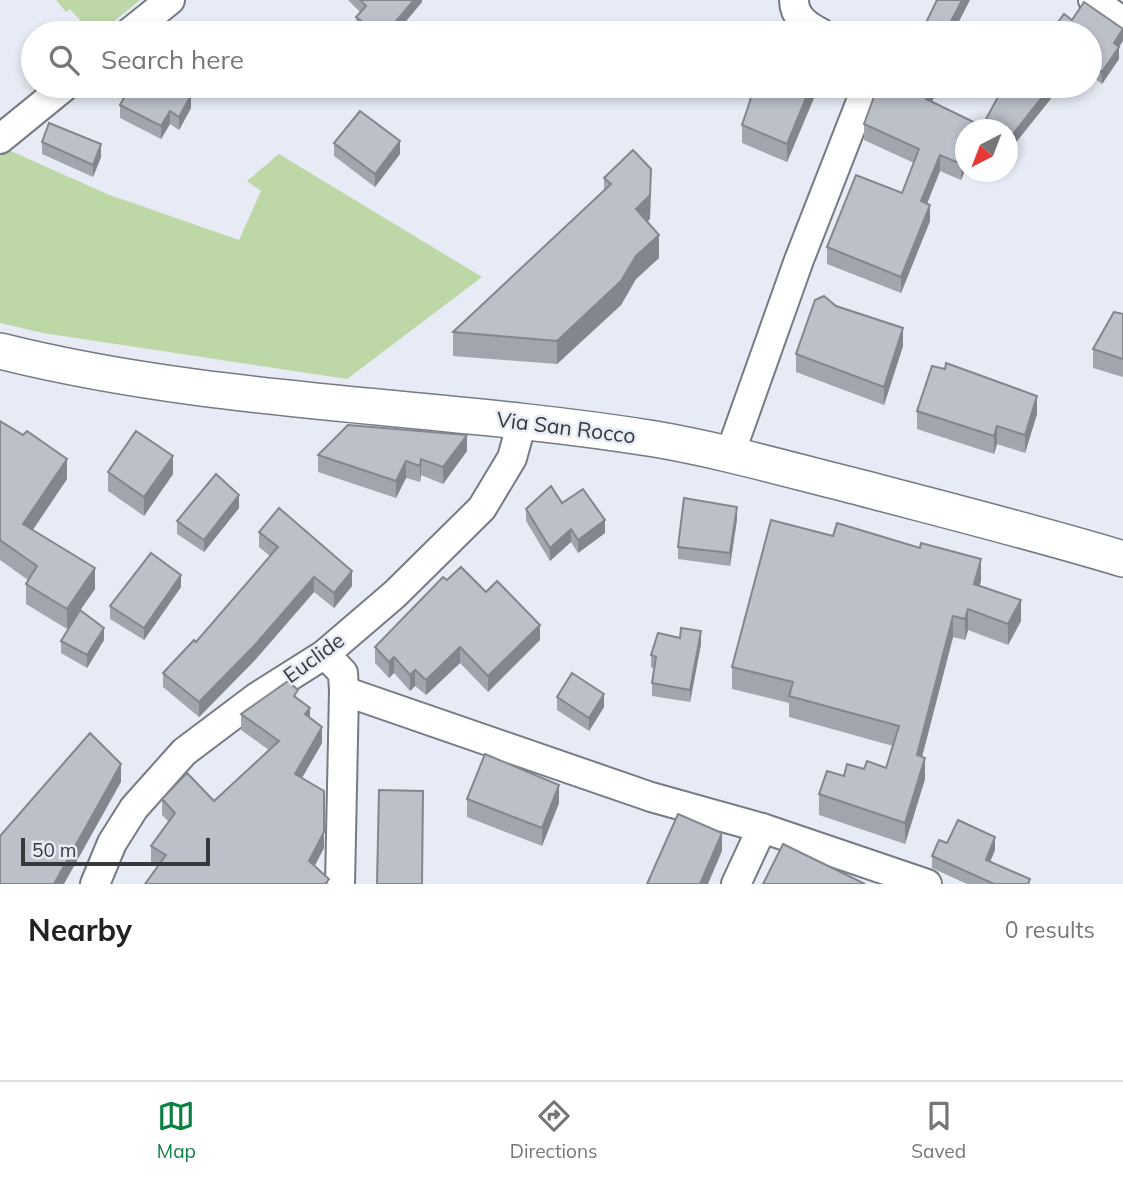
<!DOCTYPE html>
<style>
body{margin:0;font-family:Mulish,sans-serif;background:#f6f6f6;color:#222}
.compass{position:absolute;left:955px;top:119px;width:63px;height:63px;border-radius:50%;background:#fff;box-shadow:0 4px 10px #0003;rotate:222deg}
.scale{position:absolute;left:21px;bottom:18px;width:189px;box-sizing:border-box;padding-left:7px;border:4px solid #36383c;border-top:0;font-size:19px;line-height:24px;white-space:nowrap;color:#36383c;-webkit-text-stroke:5px #e6ebf5;paint-order:stroke}
.list{margin:0;padding:0;list-style:none}
h2{display:flex;justify-content:space-between;align-items:center;height:91px;margin:0;padding:0 28px;font-size:30px}
h2 small{font-size:23px;font-weight:400;color:#767676}
.icon{flex:none;width:38px;height:38px;fill:none;stroke:currentColor;stroke-width:2;stroke-linecap:round;stroke-linejoin:round}
.map{position:relative;flex:none;width:1123px;height:884px;overflow:hidden}
.search{position:absolute;background:#fff;box-shadow:0 4px 10px #0003;left:21px;right:21px;top:21px;height:77px;display:flex;align-items:center;gap:18px;box-sizing:border-box;padding:0 24px;border-radius:38px;color:#767676;font-size:26px}
.sheet{height:196px;background:#fff}
nav{display:flex;justify-content:space-around;align-items:center;box-sizing:border-box;height:98px;border-top:2px solid #e0e0e0;background:#fff;font-size:19px;color:#767676}
nav a{display:grid;justify-items:center;gap:4px}
nav .on{color:#0b8043}
.map>svg:first-child{display:block}
</style>
<div class="map">
<svg width="1123" height="884" viewBox="0 0 1123 884">
<rect width="100%" height="100%" fill="#e6ebf5"/>
<g fill="#bdd7a6">
<polygon points="56,0 140,0 100,33 92,33 70,9 66,12"/>
<polygon points="4,148 107,194 239,240 261,191 247,181 279,154 482,277 347,379 43,333 0,323 0,151"/>
</g>
<g fill="none" stroke-linecap="round" stroke-linejoin="round">
<defs>
<g id="minor">
<path d="M 794,0 C 794,17 807,26 821,33"/>
<polyline points="1093,0 1123,22"/>
<polyline points="129,33 170,0"/>
<polyline points="0,139 65,86"/>
<polyline points="730,454 799,260 867,86"/>
<polyline points="325,654 343,673 344,691 340,884"/>
<polyline points="344,691 651,797 762,828 927,884"/>
<polyline points="95,884 112,843 134,808 184,752 257,697 325,654 395,594 482,508 512,458 522,422"/>
<polyline points="736,884 762,828"/>
</g>
<path id="tertiary" d="M 0,351 C 215,405 437,404 655,439 C 725,451 793,471 862,488 C 949,511 1037,533 1123,559"/>
</defs>
<use href="#minor" stroke="#767a82" stroke-width="32"/>
<use href="#tertiary" stroke="#767a82" stroke-width="38"/>
<use href="#minor" stroke="#fff" stroke-width="28"/>
<use href="#tertiary" stroke="#fff" stroke-width="35"/>
</g>
<g fill="#a1a5ad">
<polygon points="348,0 422,0 422,2 396,33 362,33 356,29 356,17 360,12"/>
<polygon points="1072,20 1119,47 1119,59 1102,84 1090,75 1090,33"/>
<polygon points="755,86 819,86 787,162 742,143 742,125"/>
<polygon points="878,86 939,86 932,102 986,128 986,119 1004,86 1061,86 1013,146 1007,143 1007,130 965,130 965,172 972,172 970,176 964,173 961,180 940,171 927,204 930,221 901,293 827,264 827,247 902,193 914,163 864,140 864,124"/>
<polygon points="120,105 191,108 179,130 170,124 161,139 120,118"/>
<polygon points="42,142 101,157 93,177 42,154"/>
<polygon points="334,143 400,154 375,187 334,156"/>
<polygon points="604,178 651,193 650,219 647,221 659,258 636,279 621,305 557,364 453,356 453,332 604,190"/>
<polygon points="836,306 903,346 884,405 796,372 796,354"/>
<polygon points="1123,314 1123,377 1093,368 1093,349"/>
<polygon points="917,411 1037,414 1025,453 997,444 994,454 917,429"/>
<polygon points="0,421 67,479 33,530 95,589 67,629 26,604 26,584 28,580 0,560"/>
<polygon points="467,451 443,484 421,475 420,482 406,478 396,498 318,472 318,455"/>
<polygon points="108,472 173,474 144,516 108,491"/>
<polygon points="562,503 605,533 578,553 571,542 550,561 526,521 526,509"/>
<polygon points="239,508 204,552 177,534 177,521"/>
<polygon points="737,519 730,566 678,559 678,547"/>
<polygon points="259,532 352,586 334,608 314,592 255,660 199,717 163,687 163,673 196,642 270,556 259,547"/>
<polygon points="447,580 486,592 540,640 488,692 460,663 426,695 415,686 410,691 394,673 389,678 375,663 375,647"/>
<polygon points="981,581 979,586 1021,621 1008,645 968,630 965,640 953,637 922,757 925,779 905,844 819,815 819,794 844,776 864,769 886,768 893,746 789,717 789,703 732,689 732,667"/>
<polygon points="181,587 144,640 110,619 110,606"/>
<polygon points="104,640 87,668 61,653 61,641"/>
<polygon points="701,644 690,702 652,696 652,683 654,669 651,667 651,655"/>
<polygon points="557,697 604,707 589,731 557,710"/>
<polygon points="298,699 310,717 322,743 302,778 324,848 314,866 329,884 158,866 151,862 151,846 169,822 162,815 162,799 214,801 269,750 241,730 241,714"/>
<polygon points="467,799 559,803 542,846 467,817"/>
<polygon points="947,843 995,850 990,861 1030,884 967,884 932,868 932,856"/>
</g>
<g fill="#83868d">
<polygon points="414,0 422,0 422,2 396,33 386,33"/>
<polygon points="962,0 970,0 953,33 945,33"/>
<polygon points="1123,29 1123,41 1119,47 1119,59 1102,84 1102,72 1114,43"/>
<polygon points="811,86 819,86 787,162 787,144"/>
<polygon points="932,86 939,86 926,115 926,99"/>
<polygon points="1051,86 1061,86 1013,146 1013,134"/>
<polygon points="191,95 191,108 179,130 179,117"/>
<polygon points="170,111 170,124 161,139 161,126"/>
<polygon points="400,141 400,154 375,187 375,174"/>
<polygon points="101,144 101,157 93,177 93,165"/>
<polygon points="940,155 940,171 921,218 921,201"/>
<polygon points="964,157 964,173 961,180 961,164"/>
<polygon points="651,169 650,219 636,233 636,209"/>
<polygon points="930,205 930,221 901,293 901,277"/>
<polygon points="659,235 659,258 636,279 621,305 557,364 557,341 636,256"/>
<polygon points="903,328 903,346 884,405 884,387"/>
<polygon points="1037,396 1037,414 1025,453 1025,435"/>
<polygon points="997,426 997,444 994,454 994,436"/>
<polygon points="467,435 467,451 443,484 443,467"/>
<polygon points="173,456 173,474 144,516 144,497"/>
<polygon points="67,459 67,479 23,544 23,524"/>
<polygon points="421,459 421,475 420,482 420,466"/>
<polygon points="406,461 406,478 396,498 396,481"/>
<polygon points="239,495 239,508 204,552 204,540"/>
<polygon points="737,507 737,519 730,566 730,553"/>
<polygon points="605,520 605,533 578,553 578,540"/>
<polygon points="571,529 571,542 550,561 550,548"/>
<polygon points="981,559 981,581 974,605 974,584"/>
<polygon points="95,568 95,589 67,629 67,609"/>
<polygon points="352,571 352,586 334,608 334,593"/>
<polygon points="181,575 181,587 144,640 144,628"/>
<polygon points="314,577 314,592 255,660 199,717 199,702"/>
<polygon points="1021,600 1021,621 1008,645 1008,624"/>
<polygon points="968,609 968,630 965,640 965,619"/>
<polygon points="953,616 953,637 917,776 917,755"/>
<polygon points="540,625 540,640 488,692 488,676"/>
<polygon points="104,628 104,640 87,668 87,655"/>
<polygon points="701,631 701,644 690,702 690,690"/>
<polygon points="460,647 460,663 426,695 426,680"/>
<polygon points="394,657 394,673 389,678 389,662"/>
<polygon points="415,670 415,686 410,691 410,675"/>
<polygon points="604,694 604,707 589,731 589,718"/>
<polygon points="310,708 310,724 305,714"/>
<polygon points="322,727 322,743 295,790 295,774"/>
<polygon points="925,758 925,779 905,844 905,823"/>
<polygon points="121,764 121,782 64,884 54,884"/>
<polygon points="559,785 559,803 542,846 542,828"/>
<polygon points="324,791 324,848 309,877 309,861"/>
<polygon points="722,833 722,851 708,884 700,884"/>
<polygon points="995,837 995,850 986,872 986,860"/>
</g>
<g fill="#bbc0c9" stroke="#83868d" stroke-width="2">
<polygon points="360,0 414,0 386,33 377,33 356,17 366,6"/>
<polygon points="937,0 962,0 945,33 921,33"/>
<polygon points="1084,2 1123,29 1114,43 1119,47 1102,72 1090,63 1090,33 1050,33 1064,14 1072,20"/>
<polygon points="130,86 172,86 191,95 179,117 170,111 161,126 120,105"/>
<polygon points="755,86 811,86 787,144 742,125"/>
<polygon points="878,86 932,86 926,99 986,128 985,130 965,130 965,157 964,157 961,164 940,155 921,201 930,205 901,277 827,247 856,175 902,193 919,149 864,124"/>
<polygon points="1004,86 1051,86 1013,134 1007,131 1007,130 1005,130 986,119"/>
<polygon points="360,111 400,141 375,174 334,143"/>
<polygon points="49,123 101,144 93,165 42,142"/>
<polygon points="633,150 651,169 650,195 636,209 659,235 636,256 621,281 557,341 453,332 611,184 604,178"/>
<polygon points="824,296 836,306 903,328 884,387 796,354 815,300"/>
<polygon points="1114,312 1123,314 1123,359 1093,349"/>
<polygon points="946,363 1037,396 1025,435 997,426 994,436 917,411 932,366 945,369"/>
<polygon points="0,421 23,435 27,431 67,459 23,524 95,568 67,609 26,584 37,566 0,540"/>
<polygon points="348,425 467,435 443,467 421,459 420,466 406,461 396,481 318,455"/>
<polygon points="136,431 173,456 144,497 108,472"/>
<polygon points="216,474 239,495 204,540 177,521"/>
<polygon points="551,486 562,503 583,489 605,520 578,540 571,529 550,548 526,509"/>
<polygon points="684,498 737,507 730,553 678,547"/>
<polygon points="279,508 352,571 334,593 314,577 255,645 199,702 163,673 194,640 196,642 278,547 259,532"/>
<polygon points="771,520 833,536 837,523 920,548 921,543 981,559 974,584 1021,600 1008,624 968,609 965,619 953,616 917,755 925,758 905,823 819,794 827,771 844,776 847,764 864,769 867,761 886,768 899,726 789,696 793,682 732,667"/>
<polygon points="151,553 181,575 144,628 110,606"/>
<polygon points="461,567 486,592 497,581 540,625 488,676 460,647 426,680 415,670 410,675 394,657 389,662 375,647 443,577 447,580"/>
<polygon points="80,610 104,628 87,655 61,641"/>
<polygon points="681,628 701,631 690,690 652,683 656,657 651,655 658,633 680,638"/>
<polygon points="572,673 604,694 589,718 557,697"/>
<polygon points="288,681 298,690 294,696 310,708 305,714 322,727 295,774 324,791 324,832 309,861 329,879 325,884 145,884 166,855 151,846 175,813 162,799 187,773 214,801 279,741 241,714"/>
<polygon points="90,733 121,764 54,884 0,884 0,836"/>
<polygon points="485,754 559,785 542,828 467,799"/>
<polygon points="379,790 423,791 422,884 377,884"/>
<polygon points="678,814 722,833 700,884 647,884"/>
<polygon points="958,820 995,837 986,860 1030,879 1028,884 994,884 932,856 939,840 947,843"/>
<polygon points="783,844 865,884 763,884"/>
</g>
<g text-anchor="middle" stroke-width="5" stroke-linejoin="round" paint-order="stroke">
<g font-size="21" fill="#36383c" stroke="#e6ebf5">
<text transform="translate(566 428) rotate(7)" y="7">Via San Rocco</text>
<text transform="translate(314 658) rotate(-36)" y="7">Euclide</text>
</g>
</g>
</svg>
<svg class="compass" viewBox="-18 -18 36 36"><path d="M0-13l5 13h-10z" fill="#e53935"/><path d="M0 13l5-13h-10z" fill="#767676"/></svg>
<div class="scale">50 m</div>
<div class="search"><svg class="icon" aria-label="search" viewBox="0 0 24 24"><circle cx="10" cy="10" r="6"/><path d="M15 15l6 6"/></svg>Search here</div>
</div>
<section class="sheet">
<h2>Nearby<small>0 results</small></h2>
<ul class="list">
</ul>
</section>
<nav>
<a class="on"><svg class="icon" aria-label="map" viewBox="0 0 24 24"><path d="M3 6l6-2 6 2 6-2v14l-6 2-6-2-6 2zM9 4v14M15 6v14"/></svg>Map</a>
<a><svg class="icon" aria-label="directions" viewBox="0 0 24 24"><path d="M12 3l9 9-9 9-9-9zM9 14v-3h6M13 9l2 2-2 2"/></svg>Directions</a>
<a><svg class="icon" aria-label="saved" viewBox="0 0 24 24"><path d="M7 4h10v16l-5-4-5 4z"/></svg>Saved</a>
</nav>
